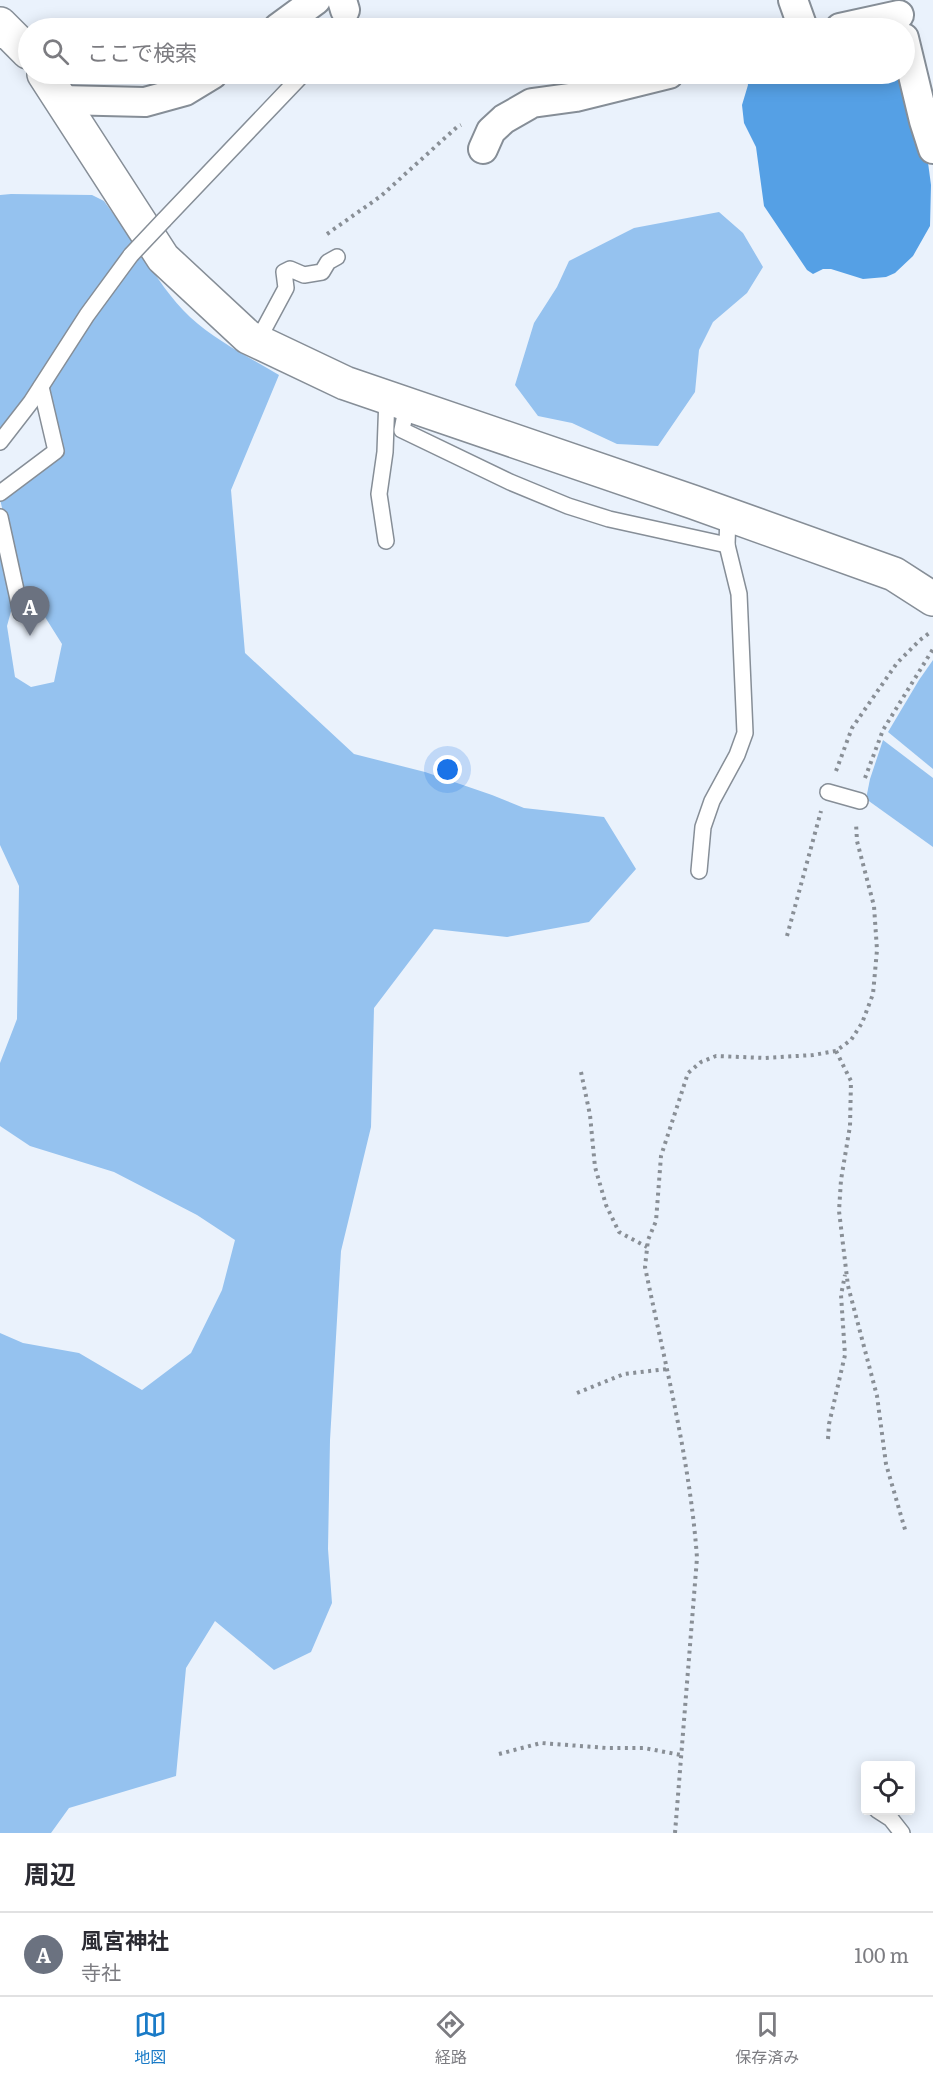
<!DOCTYPE html>
<html lang="ja">
<meta charset="utf-8">
<style>
body{margin:0;font-family:Literata,"Noto Sans JP",serif;background:#f2f2f3;color:#2b2b33}
.controls{position:absolute;right:18px;bottom:18px;display:grid;overflow:hidden;border-radius:6px;box-shadow:0 3px 15px #0003}
.controls button{width:54px;height:54px;display:grid;place-items:center;padding:0;border:0;border-bottom:2px solid #e1e1e2;background:#fff;color:#2b2b33;font:30px sans-serif}
.you{position:absolute;left:448px;top:770px;width:21px;height:21px;margin:-15px;border:4px solid #fff;border-radius:50%;background:#1a73e8;box-shadow:0 0 0 9px #1a73e833}
.badge{display:grid;place-items:center;width:39px;height:39px;border-radius:50%;background:#1a7bc7;color:#fff;font-size:20px;font-weight:700}
.pin{position:absolute;translate:-50% -50px;filter:drop-shadow(0 2px 3px #0008)}
.pin::after{content:'';position:absolute;top:32px;width:21px;height:18px;background:inherit;clip-path:polygon(0 0,100% 0,50% 100%)}
.list{margin:0;padding:0;list-style:none}
h2{display:flex;justify-content:space-between;align-items:center;height:78px;margin:0;padding:0 24px;font-size:26px}
h2 small{font-size:20px;font-weight:400;color:#7c7c81}
.list li{display:grid;grid-template-columns:39px 1fr auto;gap:18px;align-items:center;box-sizing:border-box;height:84px;padding:0 24px;border-top:2px solid #e1e1e2}
.list b{display:block;font-size:22px;white-space:nowrap}
.list p{margin:0;font-size:20px;white-space:nowrap;color:#7c7c81}
.list em{font-size:20px;font-style:normal;color:#7c7c81}
.icon{flex:none;width:33px;height:33px;fill:none;stroke:currentColor;stroke-width:2;stroke-linecap:round;stroke-linejoin:round}
.map{position:relative;flex:none;width:933px;height:1833px;overflow:hidden}
.search{position:absolute;background:#fff;box-shadow:0 3px 15px #0003;left:18px;right:18px;top:18px;height:66px;display:flex;align-items:center;gap:15px;box-sizing:border-box;padding:0 21px;border-radius:33px;color:#7c7c81;font-size:22px}
.sheet{height:162px;background:#fff}
nav{display:flex;justify-content:space-around;align-items:center;box-sizing:border-box;height:84px;border-top:2px solid #e1e1e2;background:#fff;font-size:16px;color:#7c7c81}
nav a{display:grid;justify-items:center;gap:3px}
nav .on{color:#1a7bc7}
.map>svg:first-child{display:block}
</style>
<div class="map">
<svg width="933" height="1833" viewBox="0 0 933 1833">
<rect width="100%" height="100%" fill="#eaf2fc"/>
<g fill="#95c2ef">
<polygon points="11,194 92,195 104,201 133,241 61,348 0,433 0,195"/>
<polygon points="719,212 743,233 763,267 747,293 713,322 699,350 695,392 658,446 617,444 572,423 538,416 515,385 534,323 557,287 569,261 634,228"/>
<path d="M 142,255 C 156,276 171,299 190,317 C 216,341 249,357 279,375 L 231,490 L 245,653 L 354,754 L 425,772 L 492,795 L 524,808 L 604,817 L 636,869 L 589,922 L 507,937 L 434,929 L 374,1008 L 371,1127 L 341,1251 L 330,1440 L 328,1549 L 332,1603 L 311,1652 L 274,1670 L 215,1621 L 186,1668 L 176,1776 L 69,1808 L 51,1833 L 0,1833 L 0,1333 L 23,1343 L 79,1353 L 142,1390 L 191,1353 L 222,1290 L 235,1240 L 197,1215 L 114,1172 L 30,1146 L 0,1126 L 0,1063 L 17,1019 L 19,886 L 0,845 L 0,540 L 13,604 L 7,626 L 15,677 L 31,687 L 54,682 L 62,644 L 40,609 L 23,600 L 0,499 L 63,455 L 47,386 C 55,376 63,367 70,356 C 93,322 111,283 142,255 Z"/>
<polygon points="933,660 933,769 888,732 919,680"/>
<polygon points="883,740 933,778 933,847 866,799 870,779"/>
</g>
<polygon fill="#55a0e5" points="746,74 904,74 927,155 931,185 930,226 913,256 895,273 886,277 863,279 831,269 823,269 813,274 807,270 764,206 756,147 744,123 742,105 748,85"/>
<g fill="none" stroke-linecap="round" stroke-linejoin="round">
<defs>
<g id="lane">
<polyline points="341,28 345,10"/>
<polyline points="164,220 303,74"/>
<polyline points="257,342 286,288 284,272 290,269 304,275 322,272 328,262 337,257"/>
<polyline points="407,404 402,430 510,482 568,506 609,519 727,545"/>
<polyline points="0,442 31,402 87,315 131,255"/>
<polyline points="0,493 56,451 41,387"/>
<polyline points="0,517 21,613"/>
<polyline points="386,541 379,494 385,452 387,397"/>
<polyline points="828,792 860,801"/>
<polyline points="699,871 703,827 712,801 737,755 745,733 739,594 727,545 728,514"/>
<polyline points="877,1810 891,1819 902,1833"/>
</g>
<g id="street">
<polyline points="342,0 345,10"/>
<polyline points="793,0 803,28"/>
<polyline points="278,28 316,0"/>
<polyline points="840,28 899,15"/>
<polyline points="904,38 924,121 933,149"/>
<polyline points="62,100 145,102 185,91 213,74"/>
<polyline points="483,149 491,131 504,119 532,103 576,97 669,74"/>
</g>
<g id="secondary">
<polyline points="0,24 28,52"/>
<polyline points="44,74 163,258 248,337 345,383 693,502 894,574 933,599"/>
</g>
</defs>
<use href="#lane" stroke="#868e97" stroke-width="18"/>
<use href="#street" stroke="#868e97" stroke-width="32"/>
<use href="#secondary" stroke="#868e97" stroke-width="36"/>
<g stroke="#898f96" stroke-width="4" stroke-dasharray="3 4.5" stroke-linecap="butt">
<polyline points="327,234 381,196 457,127 461,125"/>
<polyline points="836,771 852,728 897,663 920,640 932,631"/>
<polyline points="865,778 883,730 933,649"/>
<polyline points="787,936 821,811"/>
<polyline points="836,1051 851,1081 850,1126 841,1180 839,1211 848,1286 877,1396 886,1464 906,1533"/>
<polyline points="581,1072 590,1115 595,1167 606,1205 619,1232 647,1247"/>
<polyline points="577,1393 624,1374 667,1369"/>
<polyline points="828,1439 829,1424 845,1355 841,1295 845,1275"/>
<polyline points="499,1754 541,1743 607,1748 644,1748 681,1755"/>
<path d="M 675,1833 L 697,1558 C 690,1460 665,1364 645,1267 L 648,1240 L 656,1221 L 661,1156 L 688,1073 L 701,1062 L 716,1056 L 765,1058 L 813,1055 L 836,1051 L 851,1040 L 862,1023 L 873,994 L 877,950 L 874,906 L 857,841 L 856,823"/>
</g>
<use href="#lane" stroke="#fff" stroke-width="15"/>
<use href="#street" stroke="#fff" stroke-width="28"/>
<use href="#secondary" stroke="#fff" stroke-width="33"/>
<defs>
<polyline id="lane-bridge" points="131,255 164,220"/>
</defs>
<use href="#lane-bridge" stroke="#868e97" stroke-width="18" stroke-linecap="butt"/>
<use href="#lane-bridge" stroke="#fff" stroke-width="15"/>
</g>
</svg>
<div class="controls">
<button><svg class="icon" aria-label="locate" viewBox="0 0 24 24"><circle cx="12" cy="12" r="6"/><path d="M12 2v4M12 18v4M2 12h4M18 12h4"/></svg></button>
</div>
<div class="you"></div>
<div class="pin badge" style="left:30px;top:636px;background:#6b7280">A</div>
<div class="search"><svg class="icon" aria-label="search" viewBox="0 0 24 24"><circle cx="10" cy="10" r="6"/><path d="M15 15l6 6"/></svg>ここで検索</div>
</div>
<section class="sheet">
<h2>周辺<small></small></h2>
<ul class="list">
<li><span class="badge" style="background:#6b7280">A</span><div><b>風宮神社</b><p>寺社</p></div><em>100 m</em></li>
</ul>
</section>
<nav>
<a class="on"><svg class="icon" aria-label="map" viewBox="0 0 24 24"><path d="M3 6l6-2 6 2 6-2v14l-6 2-6-2-6 2zM9 4v14M15 6v14"/></svg>地図</a>
<a><svg class="icon" aria-label="directions" viewBox="0 0 24 24"><path d="M12 3l9 9-9 9-9-9zM9 14v-3h6M13 9l2 2-2 2"/></svg>経路</a>
<a><svg class="icon" aria-label="saved" viewBox="0 0 24 24"><path d="M7 4h10v16l-5-4-5 4z"/></svg>保存済み</a>
</nav>
